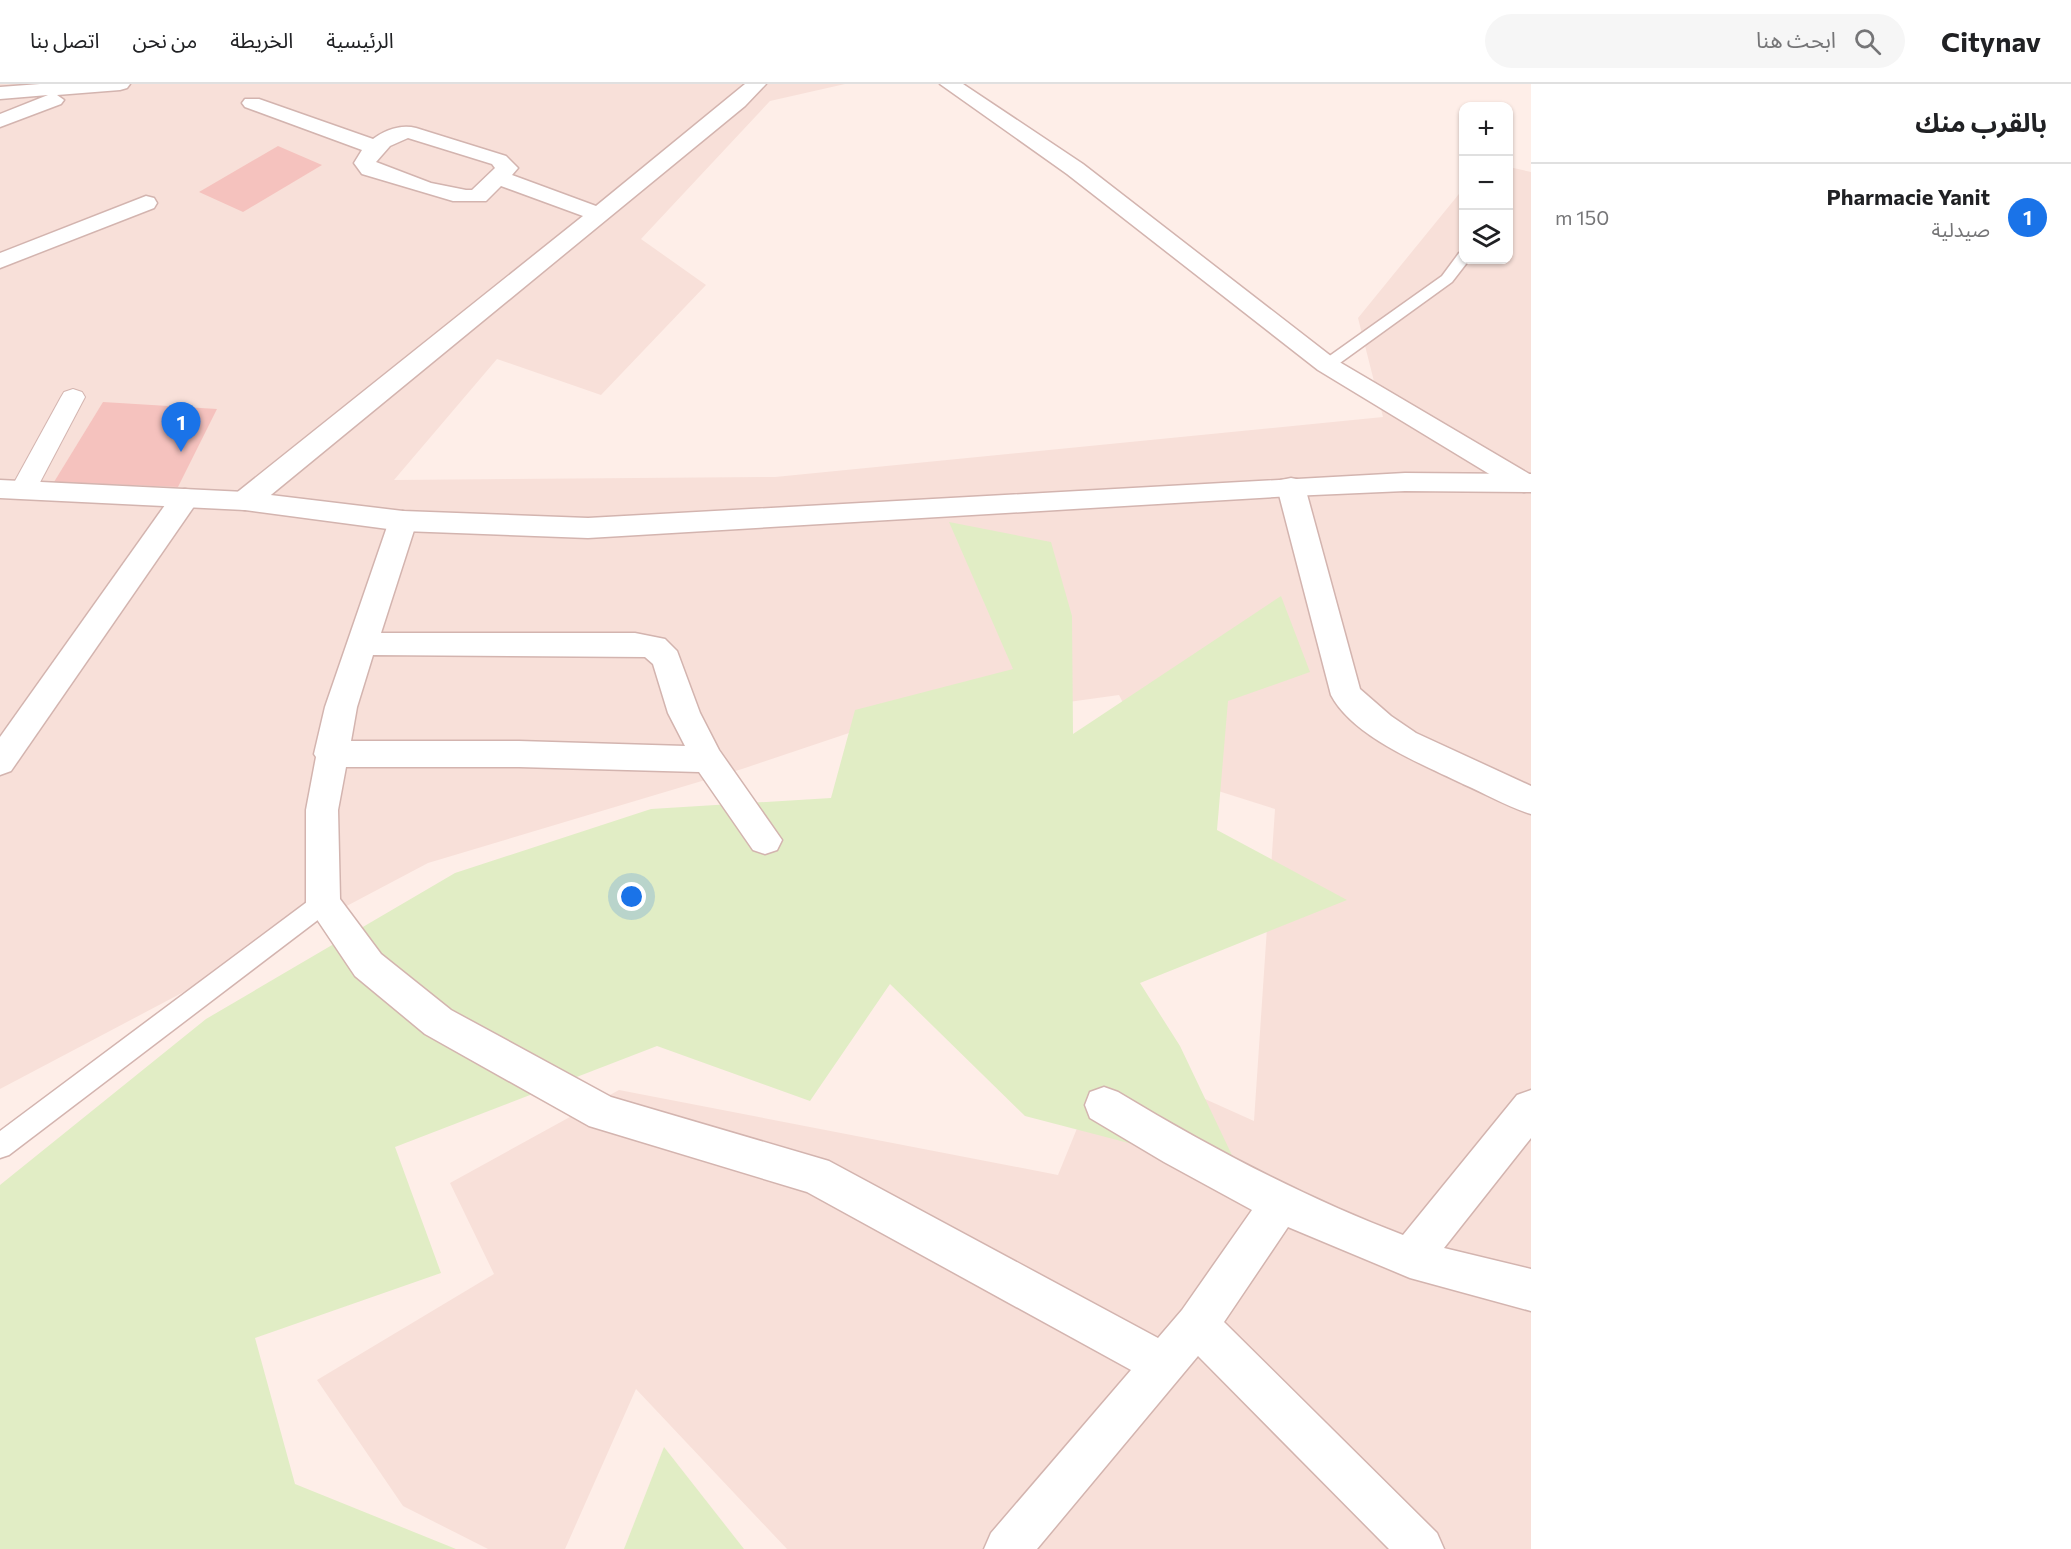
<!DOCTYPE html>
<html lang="ar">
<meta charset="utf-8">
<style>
:root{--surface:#fff;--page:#f6f6f6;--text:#202124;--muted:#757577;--line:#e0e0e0;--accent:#1a73e8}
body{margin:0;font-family:Commissioner,"Noto Sans Arabic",sans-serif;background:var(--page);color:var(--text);direction:rtl}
.controls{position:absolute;right:18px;top:18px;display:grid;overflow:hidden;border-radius:12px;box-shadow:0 2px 4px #0004}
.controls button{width:54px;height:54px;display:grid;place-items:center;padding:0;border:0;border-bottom:2px solid var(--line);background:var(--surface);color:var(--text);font:30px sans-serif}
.you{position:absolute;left:632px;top:813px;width:21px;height:21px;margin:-15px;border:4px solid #fff;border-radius:50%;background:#1a73e8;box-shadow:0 0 0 9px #1a73e833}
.badge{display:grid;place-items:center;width:39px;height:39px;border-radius:50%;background:var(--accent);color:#fff;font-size:20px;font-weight:700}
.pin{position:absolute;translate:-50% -50px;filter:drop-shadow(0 2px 3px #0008)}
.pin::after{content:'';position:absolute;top:32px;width:21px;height:18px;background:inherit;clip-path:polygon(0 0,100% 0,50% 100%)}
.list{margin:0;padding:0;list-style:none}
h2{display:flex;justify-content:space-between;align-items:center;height:78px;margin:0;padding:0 24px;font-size:26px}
h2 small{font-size:20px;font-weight:400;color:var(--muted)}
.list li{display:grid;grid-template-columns:39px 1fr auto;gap:18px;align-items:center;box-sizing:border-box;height:108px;padding:0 24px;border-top:2px solid var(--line)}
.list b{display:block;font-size:22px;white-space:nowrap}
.list p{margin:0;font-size:20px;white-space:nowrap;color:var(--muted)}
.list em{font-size:20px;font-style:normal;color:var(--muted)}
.icon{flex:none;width:33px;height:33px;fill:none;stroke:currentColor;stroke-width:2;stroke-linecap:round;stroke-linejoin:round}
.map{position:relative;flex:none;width:1531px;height:1465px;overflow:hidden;direction:ltr}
header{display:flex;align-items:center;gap:36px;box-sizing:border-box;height:84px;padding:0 30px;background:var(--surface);border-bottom:2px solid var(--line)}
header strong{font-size:28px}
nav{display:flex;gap:33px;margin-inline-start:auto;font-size:21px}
.search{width:420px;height:54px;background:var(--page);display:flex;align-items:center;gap:15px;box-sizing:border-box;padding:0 21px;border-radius:33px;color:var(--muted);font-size:22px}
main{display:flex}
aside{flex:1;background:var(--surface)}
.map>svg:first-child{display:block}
.residential{fill:#f8e0d9}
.green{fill:#e1edc5}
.building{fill:#f5c2be}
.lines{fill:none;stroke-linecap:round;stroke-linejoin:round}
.service-casing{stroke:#d3b4af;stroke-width:3}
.pedestrian-casing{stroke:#d3b4af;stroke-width:2}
.minor-casing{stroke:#d3b4af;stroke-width:3}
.tertiary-casing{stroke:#d3b4af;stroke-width:3}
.service{fill:#fff;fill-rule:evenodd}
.pedestrian{fill:#fff;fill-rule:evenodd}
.minor{fill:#fff;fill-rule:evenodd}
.tertiary{fill:#fff;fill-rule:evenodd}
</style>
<header>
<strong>Citynav</strong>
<div class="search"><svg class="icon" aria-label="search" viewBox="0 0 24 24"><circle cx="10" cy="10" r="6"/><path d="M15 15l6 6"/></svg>ابحث هنا</div>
<nav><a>الرئيسية</a><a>الخريطة</a><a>من نحن</a><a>اتصل بنا</a></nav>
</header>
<main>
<aside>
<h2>بالقرب منك<small></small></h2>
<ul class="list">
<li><span class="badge">1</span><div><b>Pharmacie Yanit</b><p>صيدلية</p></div><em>150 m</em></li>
</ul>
</aside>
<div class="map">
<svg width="1531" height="1465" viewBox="0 0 1531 1465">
<rect width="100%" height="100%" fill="#feeee8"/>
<polygon class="residential" points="0,0 845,0 770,17 641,155 706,201 601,311 497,275 394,396 775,393 1383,333 1358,234 1463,105 1464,176 1508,176 1509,83 1531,88 1531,1465 787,1465 636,1305 565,1465 488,1465 403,1422 317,1296 494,1190 450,1099 619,1006 1058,1091 1107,971 1254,1037 1275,725 1158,688 1119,611 852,648 742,685 428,779 0,1005"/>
<g class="green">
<polygon points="949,438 1051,458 1072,532 1073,650 1281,512 1310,588 1228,617 1217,746 1347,816 1140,899 1180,962 1240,1088 1025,1032 890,900 810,1017 657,962 395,1063 441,1189 255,1254 295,1400 456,1465 0,1465 0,1101 206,935 455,789 651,725 831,714 855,626 1013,585"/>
<polygon points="664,1363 744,1465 624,1465"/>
</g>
<g class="building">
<polygon points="278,62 322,81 243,128 199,108"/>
<polygon points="103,318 217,325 178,403 54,398"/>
</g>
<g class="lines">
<g class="service-casing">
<g id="service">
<polygon points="1464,168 1464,176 1469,176 1452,198 1333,284 1321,284 1319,281 1321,278 1442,192 1459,169"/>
<polygon points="323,809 331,812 334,819 331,826 9,1071 0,1074 0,1047 315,812"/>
</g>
</g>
<g class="pedestrian-casing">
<polygon id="pedestrian" points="73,305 82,308 85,313 36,406 32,412 23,415 14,412 10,406 61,313 64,308"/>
</g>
<g class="minor-casing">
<g id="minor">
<polygon points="40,0 130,0 127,4 120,6 57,11 64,16 61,20 0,43 0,30 48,11 0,15 0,3"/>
<path d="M745 0H766L745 22 255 424 245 426 235 424 231 417 235 410 583 132 501 102 486 117H453L362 90 354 79 362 66 245 23 242 19 245 15H259L373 55C385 46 401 40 416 44L506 72 518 84 512 91 596 122ZM408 54 492 80 495 84 472 106H466L431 99 376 78 390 62Z"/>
<polygon points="940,0 963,0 1083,80 1336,276 1531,391 1531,406 1524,408 1514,405 1318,286 1067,90"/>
<polygon points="146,112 154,114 157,119 154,124 0,184 0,169"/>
<path d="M1291 394 1301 396 1305 403 1360 605 1391 632 1416 649 1531 702V730C1508 723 1486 710 1463 700 1422 680 1353 653 1331 611L1277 403 1281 396Z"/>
<polygon points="185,405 195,407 199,414 195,421 11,687 0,691 0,653 175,407"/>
<path d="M403 427 413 430 417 437 381 549H635L665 555 677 567 700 629 719 666 782 756 777 766 765 770 753 766 699 688 519 683H346L338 726 340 815 381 870 451 926 611 1013 829 1077 1158 1254 1182 1226 1252 1126 1164 1078 1090 1034 1085 1021 1090 1008 1104 1003 1118 1008C1209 1063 1303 1113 1403 1151L1517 1011 1531 1006V1054L1444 1164 1531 1185V1227L1410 1194 1288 1143 1224 1238 1437 1449 1444 1465H1389L1198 1272 1037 1465H984L991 1449 1131 1286 807 1108 589 1042 425 950 355 892 306 819V726L316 673 314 670 325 623 389 437 393 430ZM373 571 645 573 653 580 668 629 685 662 519 657H351L357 623Z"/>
</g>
</g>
<g class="tertiary-casing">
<polygon id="tertiary" points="1405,389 1531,390 1531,408 1405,407 1291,412 588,454 403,447 245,426 0,414 0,396 245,408 403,427 588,434"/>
</g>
<use href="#service" class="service"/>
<use href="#pedestrian" class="pedestrian"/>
<use href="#minor" class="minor"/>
<use href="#tertiary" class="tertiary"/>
</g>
</svg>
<div class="controls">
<button>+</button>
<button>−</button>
<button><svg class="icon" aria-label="layers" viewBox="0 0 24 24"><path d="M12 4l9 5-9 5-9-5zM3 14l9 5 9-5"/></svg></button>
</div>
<div class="you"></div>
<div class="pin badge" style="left:181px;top:368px">1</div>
</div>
</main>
